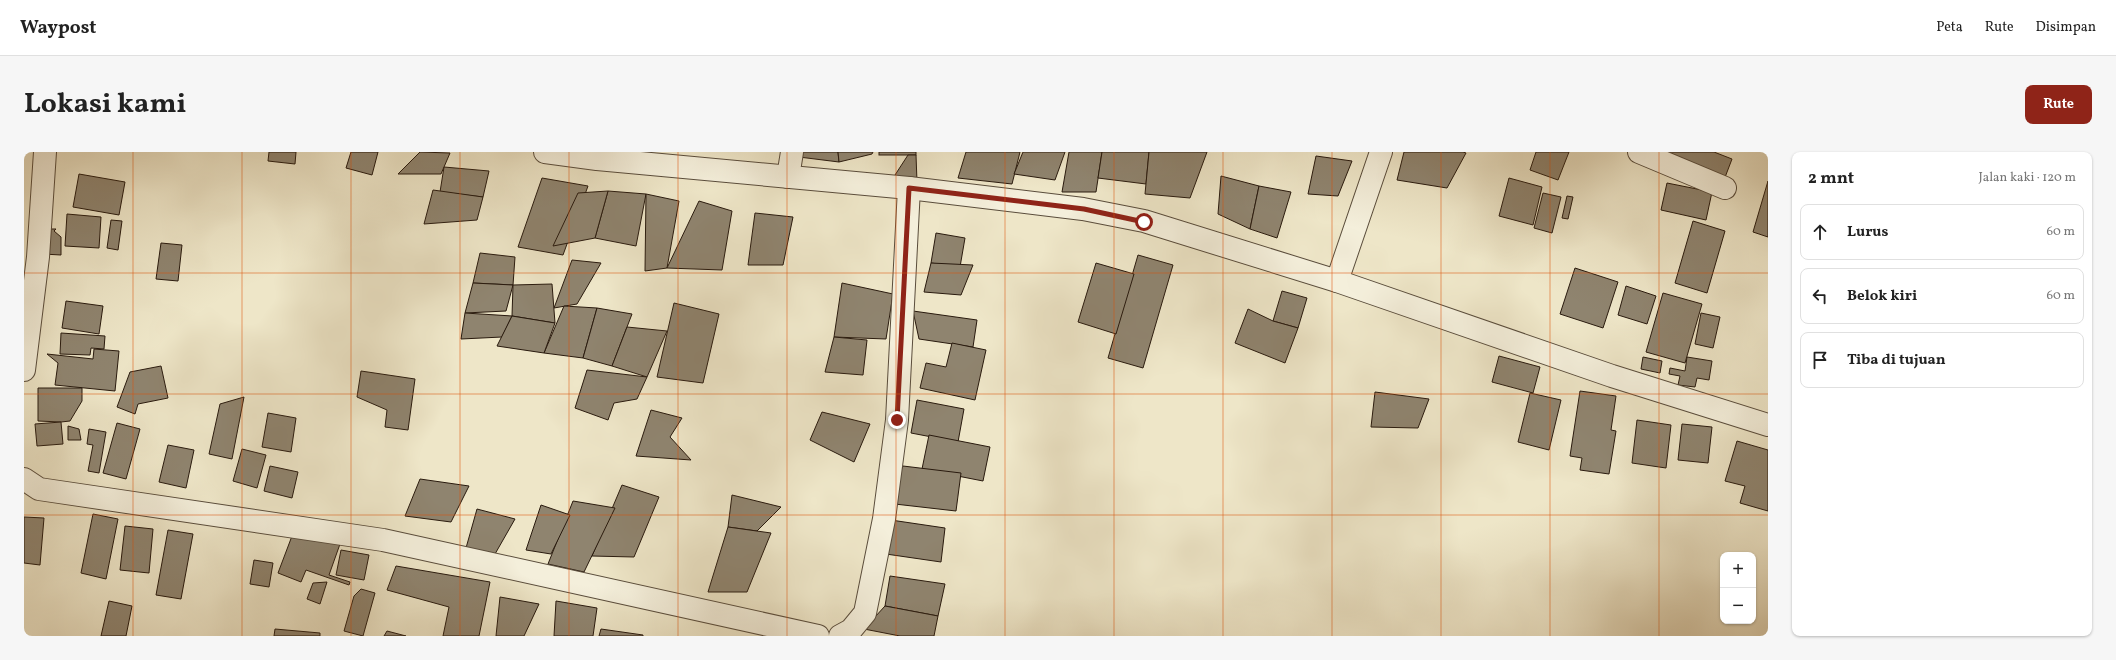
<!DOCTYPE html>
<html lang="id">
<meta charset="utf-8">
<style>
:root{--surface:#fff;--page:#f6f6f6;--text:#222;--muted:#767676;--line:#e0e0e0;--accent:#8f2418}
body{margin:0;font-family:Vollkorn,serif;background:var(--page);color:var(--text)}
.controls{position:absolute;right:12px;bottom:12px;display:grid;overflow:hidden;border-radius:8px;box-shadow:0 1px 3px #0004}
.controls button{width:36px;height:36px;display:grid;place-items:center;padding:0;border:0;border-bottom:1px solid var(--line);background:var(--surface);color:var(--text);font:20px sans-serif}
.stop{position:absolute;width:12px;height:12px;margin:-9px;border:3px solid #8f2418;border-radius:50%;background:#fff}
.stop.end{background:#8f2418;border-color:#fff;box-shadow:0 1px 4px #0008}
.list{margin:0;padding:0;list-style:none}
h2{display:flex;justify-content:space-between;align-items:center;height:52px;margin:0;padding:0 16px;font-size:17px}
h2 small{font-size:13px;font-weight:400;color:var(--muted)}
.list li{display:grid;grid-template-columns:26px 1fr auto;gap:12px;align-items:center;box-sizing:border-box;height:56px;margin:0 8px 8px;padding:0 8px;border:1px solid var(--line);border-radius:8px}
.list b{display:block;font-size:15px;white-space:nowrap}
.list em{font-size:13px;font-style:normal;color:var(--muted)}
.icon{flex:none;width:22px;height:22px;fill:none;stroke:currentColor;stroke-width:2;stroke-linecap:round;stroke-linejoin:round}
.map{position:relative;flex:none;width:1744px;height:484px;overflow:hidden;border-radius:8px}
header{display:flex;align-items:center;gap:24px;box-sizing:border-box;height:56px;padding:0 20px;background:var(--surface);border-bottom:1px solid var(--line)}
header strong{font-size:19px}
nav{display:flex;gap:22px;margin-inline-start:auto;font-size:14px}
.intro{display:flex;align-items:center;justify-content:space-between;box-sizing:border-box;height:96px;padding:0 24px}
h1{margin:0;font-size:28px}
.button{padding:10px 18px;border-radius:8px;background:var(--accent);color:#fff;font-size:14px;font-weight:700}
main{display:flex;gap:24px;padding:0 24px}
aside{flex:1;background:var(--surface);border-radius:8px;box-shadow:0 1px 3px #0004}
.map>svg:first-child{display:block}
.building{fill:#8f846f;stroke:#291a0e}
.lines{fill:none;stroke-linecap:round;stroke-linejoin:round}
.minor-casing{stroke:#5a4d3c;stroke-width:24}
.minor{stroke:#f4efdb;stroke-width:22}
.route{stroke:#8f2418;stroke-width:5}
.grid{fill:none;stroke:#de560c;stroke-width:1;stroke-opacity:0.55}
</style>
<header>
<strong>Waypost</strong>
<nav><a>Peta</a><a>Rute</a><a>Disimpan</a></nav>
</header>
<div class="intro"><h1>Lokasi kami</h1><a class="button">Rute</a></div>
<main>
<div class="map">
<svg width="1744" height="484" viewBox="0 0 1744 484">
<rect width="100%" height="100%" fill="#eee6c8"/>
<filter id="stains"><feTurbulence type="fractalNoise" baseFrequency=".005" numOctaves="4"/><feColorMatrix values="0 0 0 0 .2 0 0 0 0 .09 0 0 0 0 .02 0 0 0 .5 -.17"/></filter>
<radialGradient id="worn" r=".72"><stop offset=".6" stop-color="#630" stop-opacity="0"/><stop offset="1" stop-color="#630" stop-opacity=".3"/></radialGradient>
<g class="building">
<polygon points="245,0 272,0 271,12 244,9"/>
<polygon points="327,0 354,0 348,23 322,16"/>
<polygon points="396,0 426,1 417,22 374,22"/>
<polygon points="768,0 814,0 815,10 767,4"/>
<polygon points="814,0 849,0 848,2 815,10"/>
<rect x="855" y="0" width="37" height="3"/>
<polygon points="942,0 996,0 988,32 934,26"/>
<polygon points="999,0 1041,0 1031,28 990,22"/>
<polygon points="1045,0 1078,0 1072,40 1038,40"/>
<polygon points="1078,0 1125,0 1122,32 1074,26"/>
<polygon points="1125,0 1183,0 1166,46 1121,42"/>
<polygon points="1380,0 1439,0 1442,1 1423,36 1373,28"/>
<polygon points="1512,0 1545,0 1534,28 1506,18"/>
<polygon points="1646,0 1690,0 1708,7 1700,28 1644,6"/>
<polygon points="884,3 892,3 893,30 871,23"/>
<polygon points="1292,4 1328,9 1314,44 1284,42"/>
<polygon points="420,15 465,19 459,45 416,40"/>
<polygon points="55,22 101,30 95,63 49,55"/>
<polygon points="1197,24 1235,34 1226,77 1194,62"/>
<polygon points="518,26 564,34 539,103 494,95"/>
<polygon points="1485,26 1518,35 1509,73 1475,64"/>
<polygon points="1744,29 1744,85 1729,80"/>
<polygon points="1643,31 1688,40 1682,68 1637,58"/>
<polygon points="1235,34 1267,40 1253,86 1226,77"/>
<polygon points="409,38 459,45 453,68 400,72"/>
<polygon points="584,39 622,42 612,94 571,86"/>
<polygon points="584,39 571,86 529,94 554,41"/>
<polygon points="1519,41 1537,45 1528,81 1510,76"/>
<polygon points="622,42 655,49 643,116 621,119"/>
<polygon points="1543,44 1549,45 1544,67 1538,66"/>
<polygon points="675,49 708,59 698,118 643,116"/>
<polygon points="731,61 769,65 759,113 724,113"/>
<polygon points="43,62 77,65 75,96 41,94"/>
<polygon points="87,68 98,69 94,98 83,96"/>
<polygon points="1669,69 1701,79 1683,141 1651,131"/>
<polygon points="19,77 32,77 30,79 37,85 37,103 19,102"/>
<polygon points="912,81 941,86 936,115 907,111"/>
<polygon points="137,91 158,93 154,129 132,127"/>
<polygon points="456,101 491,105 489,133 449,131"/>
<polygon points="1114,103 1149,113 1119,216 1084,206"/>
<polygon points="548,108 577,111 553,152 530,156"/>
<polygon points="907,111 949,113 937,143 900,140"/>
<polygon points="1072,111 1110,122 1092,182 1054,170"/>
<polygon points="1551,116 1594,130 1579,176 1536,162"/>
<polygon points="449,131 489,133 482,159 441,161"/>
<polygon points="818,131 869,142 862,187 810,185"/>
<polygon points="528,132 531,171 488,164 489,133"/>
<polygon points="1602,134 1632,144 1623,172 1594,163"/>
<polygon points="1258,139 1283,146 1274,176 1249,169"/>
<polygon points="1639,141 1678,152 1661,211 1622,200"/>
<polygon points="42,149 79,154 75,182 38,176"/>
<polygon points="650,151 695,162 679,231 633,225"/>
<polygon points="540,154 573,156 559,206 520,201"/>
<polygon points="573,156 608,162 588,214 559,206"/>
<polygon points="1224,157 1249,169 1274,176 1261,211 1211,191"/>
<polygon points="889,159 953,168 949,195 895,187"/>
<polygon points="441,161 488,164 478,185 437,187"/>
<polygon points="1677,161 1696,165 1689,196 1671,192"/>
<polygon points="488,164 531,171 520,201 473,194"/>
<polygon points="603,175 643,179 623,225 588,214"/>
<polygon points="37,181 81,184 80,197 67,196 66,203 36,202"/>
<polygon points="810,185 843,188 839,223 801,220"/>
<polygon points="928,191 962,198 951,248 896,236 902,211 922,215"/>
<polygon points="70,197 95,199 91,239 31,233 34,211 23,202 69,207"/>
<polygon points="1475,204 1516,215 1509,241 1468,230"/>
<polygon points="1619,205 1638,209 1636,221 1617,217"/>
<polygon points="1663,205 1688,209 1685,228 1673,226 1671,235 1654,233 1656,224 1645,222 1646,216 1661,219"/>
<polygon points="137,214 144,246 114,252 111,262 93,255 106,220"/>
<polygon points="563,218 623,225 613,247 590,251 584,268 551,256"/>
<polygon points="337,219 391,227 384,278 361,275 363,258 333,245"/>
<polygon points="14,236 58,236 58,249 46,269 37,270 14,269"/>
<polygon points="1556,239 1592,244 1587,278 1592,279 1585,322 1556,318 1558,306 1546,304"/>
<polygon points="1351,240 1405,247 1394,276 1347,275"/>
<polygon points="1506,241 1537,248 1525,298 1494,290"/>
<polygon points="220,245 208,307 185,302 196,252"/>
<polygon points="893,248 940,257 934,290 887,281"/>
<polygon points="627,258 658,266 646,285 667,308 612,304"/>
<polygon points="798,260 846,272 830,310 786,288"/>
<polygon points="244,261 272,266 267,300 238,295"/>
<polygon points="1613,268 1647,273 1642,316 1608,311"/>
<polygon points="37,270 39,292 13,294 11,272"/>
<polygon points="93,271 116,277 102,327 79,321"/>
<polygon points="1658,272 1688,275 1684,311 1654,308"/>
<polygon points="44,274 55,277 57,288 44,288"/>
<polygon points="65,277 82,280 75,321 64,319 69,293 63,292"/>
<polygon points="905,283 966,295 959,329 898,317"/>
<polygon points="1713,289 1744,298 1744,359 1716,351 1721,334 1701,329"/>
<polygon points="144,293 170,298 162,336 135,330"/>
<polygon points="218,297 242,303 233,336 209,329"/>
<polygon points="246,314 274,320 268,346 240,339"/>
<polygon points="879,314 937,321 932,359 862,351"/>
<polygon points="396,327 445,334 427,370 381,364"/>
<polygon points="598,333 635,345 610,405 568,404"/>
<polygon points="708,343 757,355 733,379 704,375"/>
<polygon points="549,349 591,356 560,420 524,412"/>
<polygon points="517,353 546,363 527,402 502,398"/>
<polygon points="453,357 491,367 471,402 442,396"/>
<polygon points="69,362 94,367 82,427 57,421"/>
<polygon points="0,365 20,366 16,413 0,411"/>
<polygon points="860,367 921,376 917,410 855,401"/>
<polygon points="101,374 129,377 125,421 96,418"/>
<polygon points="704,375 747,381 723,440 684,440"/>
<polygon points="271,376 316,392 305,423 326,430 325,433 282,418 277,430 254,421"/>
<polygon points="144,378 169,382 157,447 132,443"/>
<polygon points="317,398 345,403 340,428 312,423"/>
<polygon points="230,408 249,411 245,435 226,432"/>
<polygon points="372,414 466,430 455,484 419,484 425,455 363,438"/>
<polygon points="866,424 921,432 914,464 861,454"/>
<polygon points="303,430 296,452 283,447 289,431"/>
<polygon points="337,437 351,441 339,484 320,479 330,444"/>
<polygon points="476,445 515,452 500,484 472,484"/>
<polygon points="85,449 108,454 102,484 77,484"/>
<polygon points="532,449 573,456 569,484 530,484"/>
<polygon points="861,454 914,464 910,484 876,484 840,477"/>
<polygon points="251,477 296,481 296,484 250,484"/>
<polygon points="577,477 619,483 619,484 575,484"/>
<polygon points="363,479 382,484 360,484"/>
</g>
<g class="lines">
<g class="minor-casing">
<g id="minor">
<polyline points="521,0 573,7 885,36 1059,57 1120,69 1313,129 1588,224 1744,273"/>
<polyline points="1615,0 1701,36"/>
<polyline points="764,25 768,0"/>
<polyline points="1313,129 1357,0"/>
<polyline points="0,218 14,105 21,0"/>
<polyline points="0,327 15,337 359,388 794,484"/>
<polyline points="816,484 827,478 841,461 860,367 873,268 885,36"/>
</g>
</g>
<use href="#minor" class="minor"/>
</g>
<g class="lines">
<polyline class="route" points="873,268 885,36 1060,57 1120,70"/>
</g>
<path class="grid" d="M109 0V484M218 0V484M327 0V484M436 0V484M545 0V484M654 0V484M763 0V484M872 0V484M981 0V484M1090 0V484M1199 0V484M1308 0V484M1417 0V484M1526 0V484M1635 0V484M0 121H1744M0 242H1744M0 363H1744"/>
<rect width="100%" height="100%" filter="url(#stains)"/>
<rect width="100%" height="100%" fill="url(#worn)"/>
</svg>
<div class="controls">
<button>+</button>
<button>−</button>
</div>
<div class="stop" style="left:1120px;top:70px"></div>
<div class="stop end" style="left:873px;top:268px"></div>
</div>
<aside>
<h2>2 mnt<small>Jalan kaki · 120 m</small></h2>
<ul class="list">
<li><svg class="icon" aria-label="ahead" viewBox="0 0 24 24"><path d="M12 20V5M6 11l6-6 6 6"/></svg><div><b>Lurus</b></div><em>60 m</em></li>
<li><svg class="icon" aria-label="left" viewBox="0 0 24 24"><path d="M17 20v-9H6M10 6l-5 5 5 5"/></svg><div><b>Belok kiri</b></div><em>60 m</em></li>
<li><svg class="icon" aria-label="arrive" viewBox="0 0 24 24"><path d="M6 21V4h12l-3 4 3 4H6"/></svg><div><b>Tiba di tujuan</b></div></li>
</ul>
</aside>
</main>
